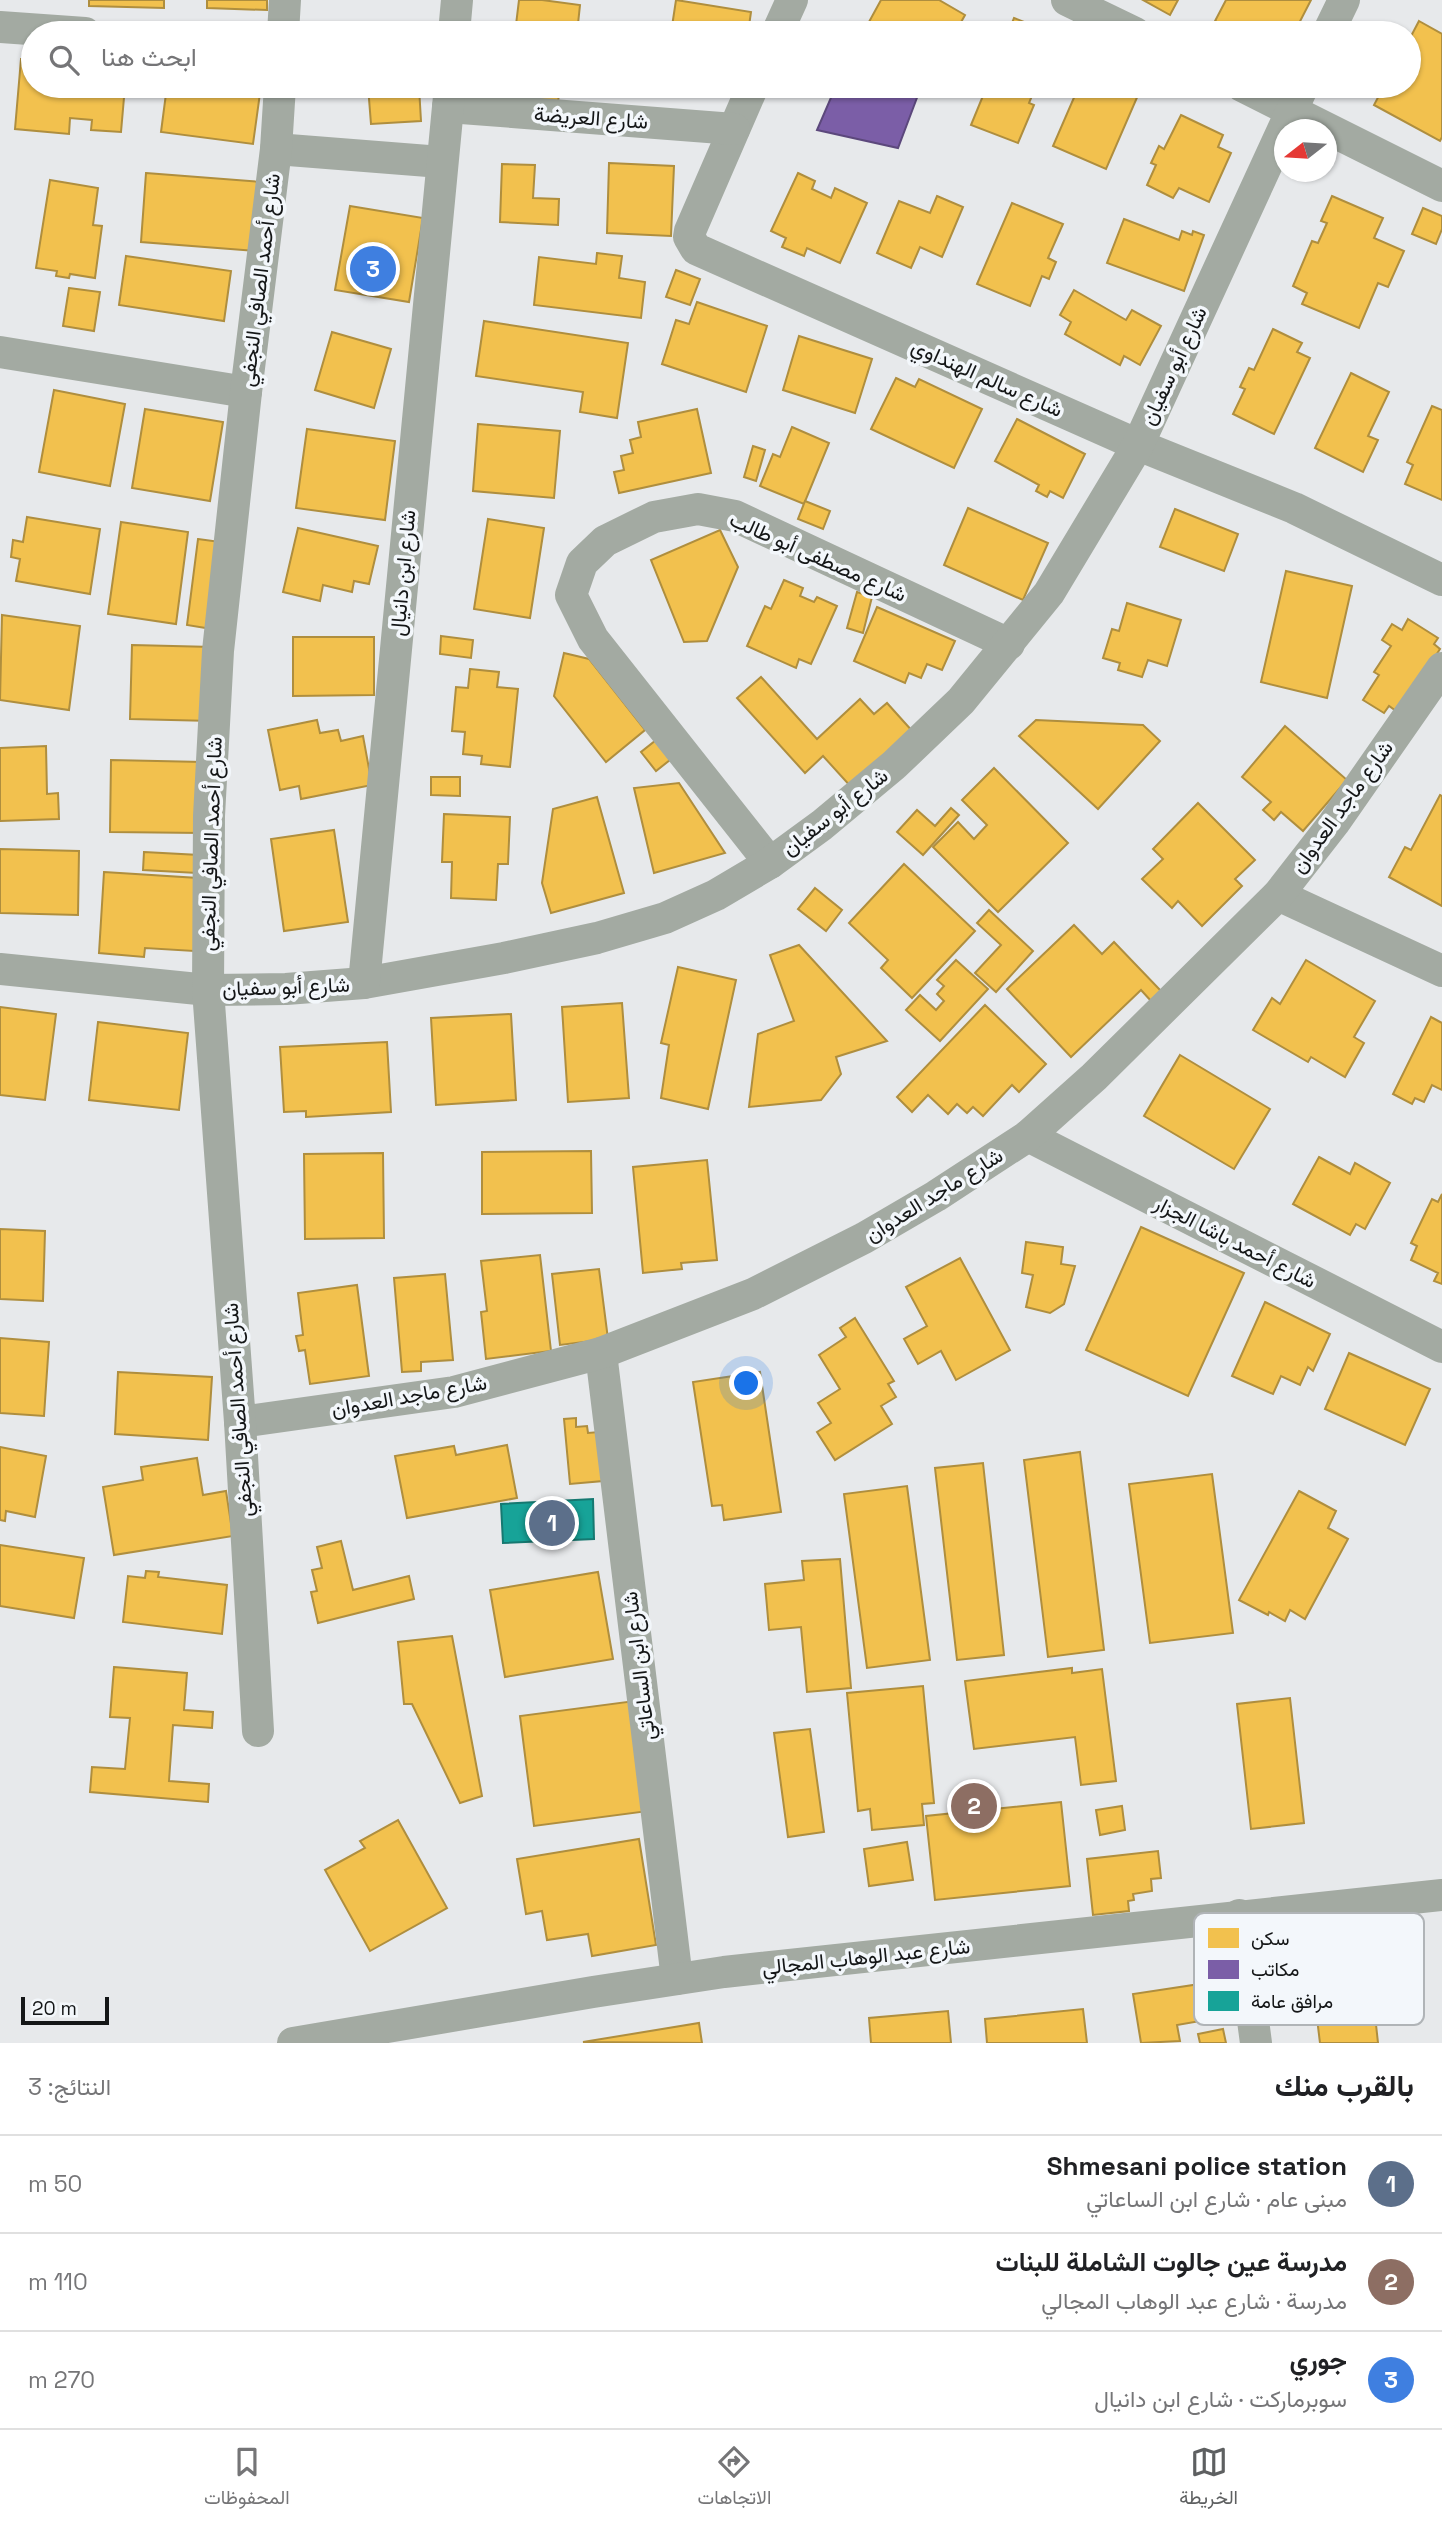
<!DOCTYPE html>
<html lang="ar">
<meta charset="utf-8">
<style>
:root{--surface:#fff;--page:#f6f6f6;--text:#202124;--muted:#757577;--line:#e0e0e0;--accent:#5e6061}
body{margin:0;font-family:"Space Grotesk",Vazirmatn,sans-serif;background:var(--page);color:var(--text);direction:rtl}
.compass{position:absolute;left:1274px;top:119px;width:63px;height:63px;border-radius:50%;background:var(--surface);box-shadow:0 2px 5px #0004;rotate:253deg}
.scale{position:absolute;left:21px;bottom:18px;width:88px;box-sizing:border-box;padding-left:7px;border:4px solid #141617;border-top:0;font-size:19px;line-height:24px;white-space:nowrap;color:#141617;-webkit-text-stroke:5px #f3f7fb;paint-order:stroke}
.you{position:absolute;left:747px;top:1384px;width:24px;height:24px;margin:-18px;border:5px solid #fff;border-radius:50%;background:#1a73e8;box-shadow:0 0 0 10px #1a73e833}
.badge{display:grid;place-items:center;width:46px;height:46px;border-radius:50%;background:var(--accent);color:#fff;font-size:23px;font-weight:700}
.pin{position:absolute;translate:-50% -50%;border:4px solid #fff;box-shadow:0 2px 7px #0006}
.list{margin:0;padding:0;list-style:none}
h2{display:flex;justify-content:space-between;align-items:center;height:91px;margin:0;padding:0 28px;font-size:30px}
h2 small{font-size:23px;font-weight:400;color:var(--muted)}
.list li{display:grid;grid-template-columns:46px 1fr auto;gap:21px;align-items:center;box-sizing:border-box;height:98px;padding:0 28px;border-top:2px solid var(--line)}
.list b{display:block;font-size:26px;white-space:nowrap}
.list p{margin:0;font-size:23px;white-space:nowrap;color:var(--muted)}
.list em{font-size:23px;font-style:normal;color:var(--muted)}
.icon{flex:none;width:38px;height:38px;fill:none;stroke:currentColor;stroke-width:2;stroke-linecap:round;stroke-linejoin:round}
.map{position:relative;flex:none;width:1442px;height:2043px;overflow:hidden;direction:ltr}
.search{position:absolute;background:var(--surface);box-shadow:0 2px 5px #0004;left:21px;right:21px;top:21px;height:77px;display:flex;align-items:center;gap:18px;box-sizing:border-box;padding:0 24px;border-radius:38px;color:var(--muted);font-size:26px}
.sheet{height:385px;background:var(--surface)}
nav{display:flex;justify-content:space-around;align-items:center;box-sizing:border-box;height:98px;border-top:2px solid var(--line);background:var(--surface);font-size:19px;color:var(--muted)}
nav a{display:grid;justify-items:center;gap:4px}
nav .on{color:var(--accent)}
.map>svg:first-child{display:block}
.homes{fill:#f2c14e;stroke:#af8e3e;stroke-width:2}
.offices{fill:#7b5ea7;stroke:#5c487c;stroke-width:2}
.public{fill:#17a398;stroke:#167971;stroke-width:2}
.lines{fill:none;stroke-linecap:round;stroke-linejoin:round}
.minor{stroke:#a3aaa2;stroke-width:32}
.labels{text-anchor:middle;stroke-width:7;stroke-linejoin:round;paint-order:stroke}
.street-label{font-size:21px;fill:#141617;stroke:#f3f7fb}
.key{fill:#f3f7fb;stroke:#b0b4b7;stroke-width:2}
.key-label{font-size:19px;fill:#141617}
</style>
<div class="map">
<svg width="1442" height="2043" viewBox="0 0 1442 2043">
<rect width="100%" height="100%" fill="#e7e9eb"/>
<g class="homes">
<polygon points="89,0 164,0 164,8 89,6"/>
<polygon points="207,0 267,0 267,10 207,8"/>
<polygon points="519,0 542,0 580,5 577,33 515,33"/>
<polygon points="676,0 751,12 748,33 671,33"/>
<polygon points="881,0 939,0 965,15 955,33 868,33 864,31"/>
<polygon points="1143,0 1178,0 1170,15"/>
<polygon points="1226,0 1311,0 1294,33 1255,33 1240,26 1236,32 1215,21"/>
<polygon points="1014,18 1045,30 1044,33 1008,33"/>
<polygon points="1419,21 1442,34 1442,137 1440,141 1374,105 1384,86 1409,86 1409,40"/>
<polygon points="21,59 33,60 33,86 125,86 121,132 91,130 92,120 70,118 69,134 15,129"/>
<polygon points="167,86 261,86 253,144 161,132"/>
<polygon points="368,86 435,86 419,87 421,121 371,124"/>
<polygon points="494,86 560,86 558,102 493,96"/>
<polygon points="987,86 1036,86 1029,103 1034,105 1018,143 971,125"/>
<polygon points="1079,86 1142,86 1106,169 1053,146"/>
<polygon points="1181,115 1223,135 1218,147 1231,153 1209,202 1179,188 1173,198 1147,185 1156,165 1151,163 1159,146 1164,149"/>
<polygon points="609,163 674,166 671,236 607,233"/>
<polygon points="502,164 535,165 533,198 559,199 558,225 500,222"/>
<polygon points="146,173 261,182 256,251 141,242"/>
<polygon points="798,173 815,181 812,189 831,198 835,188 867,203 840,263 807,248 804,256 782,247 786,238 771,231"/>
<polygon points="50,180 98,188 93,225 102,226 95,278 70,274 69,278 56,276 57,271 36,268"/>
<polygon points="937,196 963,207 942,257 920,247 911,268 877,253 899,201 930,213"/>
<polygon points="1332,196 1383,218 1374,238 1404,251 1388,287 1378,283 1359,328 1302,304 1307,293 1293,286 1312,241 1318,243 1327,223 1321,221"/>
<polygon points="1012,203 1063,224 1048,258 1056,262 1049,279 1042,276 1030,306 977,284"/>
<polygon points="350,206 423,218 409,302 335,290"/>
<polygon points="1423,208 1442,216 1442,229 1436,244 1412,234"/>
<polygon points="1124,219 1179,240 1182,231 1192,235 1193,231 1204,235 1184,291 1107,263"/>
<polygon points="597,253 622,256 619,278 645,282 641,318 534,305 539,257 596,264"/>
<polygon points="126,256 231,271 224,321 119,305"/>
<polygon points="676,270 700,279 690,305 666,297"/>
<polygon points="69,288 100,292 94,331 63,326"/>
<polygon points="1074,290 1126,320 1132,310 1161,326 1140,365 1124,356 1120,365 1065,334 1071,322 1060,315"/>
<polygon points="697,302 767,326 746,392 662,364 676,320 689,324"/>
<polygon points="484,321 628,343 617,418 580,412 583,392 476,376"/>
<polygon points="1273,329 1302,343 1297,352 1310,358 1274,434 1233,414 1245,389 1240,387 1249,368 1254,370"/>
<polygon points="332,332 391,349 374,408 315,390"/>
<polygon points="799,336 872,359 855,413 783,390"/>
<polygon points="1351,373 1389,392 1368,436 1378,440 1363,472 1315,448"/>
<polygon points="896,378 915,387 919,379 982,409 954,468 871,429"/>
<polygon points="54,390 125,404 110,486 39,472"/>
<polygon points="1432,406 1442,410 1442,500 1405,484 1413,465 1407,462"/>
<polygon points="145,409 223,422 210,501 132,488"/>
<polygon points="697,409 711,473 619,493 614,472 624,470 621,456 633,453 630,440 641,437 638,422"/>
<polygon points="1017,419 1085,454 1063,498 1050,491 1047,497 1036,491 1039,485 995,461"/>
<polygon points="478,424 560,431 554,498 473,491"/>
<polygon points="792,427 829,443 804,504 760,486 773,454 780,457"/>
<polygon points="307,429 395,441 385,520 296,508"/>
<polygon points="753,446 765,450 756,481 744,477"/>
<polygon points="805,501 830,511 823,529 798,519"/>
<polygon points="968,508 1048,543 1023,600 944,565"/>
<polygon points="1175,509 1238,534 1224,571 1160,547"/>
<polygon points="27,517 100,529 90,594 16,581 20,559 11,557 13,540 23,542"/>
<polygon points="488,519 544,528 530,618 474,609"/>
<polygon points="121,522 188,532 176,624 108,614"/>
<polygon points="298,528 378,546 369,584 354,581 352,592 323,585 320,601 283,592"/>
<polygon points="720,530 738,567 707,641 684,642 651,560"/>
<polygon points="198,539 228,543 218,630 187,625"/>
<polygon points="1286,571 1352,586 1327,698 1261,682"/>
<polygon points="784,580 803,588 800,596 814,602 817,597 837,606 811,664 799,659 796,668 747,646 765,606 771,609"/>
<polygon points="857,592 872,597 863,633 847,628"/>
<polygon points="1127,603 1181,620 1167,666 1148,660 1142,677 1118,670 1120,663 1103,658 1112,629 1119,631"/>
<polygon points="877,607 955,641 942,670 927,664 921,678 909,673 905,683 854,661"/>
<polygon points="2,615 80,626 69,710 0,700"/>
<polygon points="1408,619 1438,638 1434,644 1440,649 1399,713 1389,706 1384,713 1363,700 1379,675 1374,672 1391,646 1382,640 1392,624 1402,630"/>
<polygon points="441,636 473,640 471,658 440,654"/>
<polygon points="293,637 374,637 374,695 293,696"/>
<polygon points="132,645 213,647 212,721 130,719"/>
<polygon points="564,653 589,659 645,730 606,762 554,696"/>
<polygon points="470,669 499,672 497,687 518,689 510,767 481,764 482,756 463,754 465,732 452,731 456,687 468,688"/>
<polygon points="761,677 817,739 860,699 874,714 887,703 914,733 853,789 823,756 805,773 737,698"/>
<polygon points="317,720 320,733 338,730 341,741 363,736 372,785 301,799 299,786 280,790 268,730"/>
<polygon points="1036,720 1143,725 1160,741 1098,809 1019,736"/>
<polygon points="1285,726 1347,780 1303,831 1281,812 1274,820 1263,810 1271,802 1242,777"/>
<polygon points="660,737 675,756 656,771 641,752"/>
<polygon points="46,746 47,794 58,793 59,819 0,821 0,748"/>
<polygon points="111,760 203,762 202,833 110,832"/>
<polygon points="994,768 1068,843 998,912 933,847 958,822 974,839 987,825 962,800"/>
<polygon points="431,777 460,777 460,796 431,795"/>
<polygon points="679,783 725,853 654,873 634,788"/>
<polygon points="1440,795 1442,796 1442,906 1389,877 1405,847 1411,850"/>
<polygon points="597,797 624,893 551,913 542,883 553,809"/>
<polygon points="1198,803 1255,860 1235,879 1242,886 1202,926 1178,901 1172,908 1142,879 1163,859 1153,849"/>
<polygon points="951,808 959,815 923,855 897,832 917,810 935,826"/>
<polygon points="444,814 510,817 508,864 498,864 496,900 451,898 452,862 442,862"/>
<polygon points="334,830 348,922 284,931 271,839"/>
<polygon points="0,849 79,851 78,915 0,913"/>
<polygon points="144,852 199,855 197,873 143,870"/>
<polygon points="904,864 975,931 912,998 881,968 888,960 849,923"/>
<polygon points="104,872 198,878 194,951 145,948 144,957 99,953"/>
<polygon points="815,888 842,910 826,931 798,909"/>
<polygon points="989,910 1033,951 996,992 975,973 1001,945 977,923"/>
<polygon points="1074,925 1102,954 1114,942 1162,992 1152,1002 1141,990 1071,1057 1007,989"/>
<polygon points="799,945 887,1041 836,1057 841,1074 821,1100 749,1107 758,1034 794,1021 770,955"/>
<polygon points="956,960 988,989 940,1041 906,1010 920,995 936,1010 944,1001 937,994 944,986 937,980"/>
<polygon points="1306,960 1375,1001 1354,1037 1364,1043 1345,1077 1311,1057 1308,1062 1253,1030 1272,998 1280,1004"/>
<polygon points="678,967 736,980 708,1109 661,1098 669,1045 661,1043"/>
<polygon points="622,1003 629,1098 568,1102 562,1007"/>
<polygon points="985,1005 1046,1064 1019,1092 1012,1085 983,1116 973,1107 967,1113 957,1104 948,1114 928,1095 912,1112 897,1097"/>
<polygon points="0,1007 56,1014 45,1100 0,1095"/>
<polygon points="511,1014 516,1100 436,1105 431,1018"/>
<polygon points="1431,1017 1442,1023 1442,1090 1432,1085 1424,1102 1415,1098 1412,1104 1393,1094"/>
<polygon points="98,1022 188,1033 179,1110 89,1100"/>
<polygon points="387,1042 391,1112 306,1117 306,1111 284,1112 280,1047"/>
<polygon points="1180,1055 1270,1109 1234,1169 1144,1116"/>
<polygon points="591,1151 592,1213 482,1214 482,1152"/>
<polygon points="383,1153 384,1238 305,1239 304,1154"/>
<polygon points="1319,1157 1350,1174 1355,1163 1390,1183 1365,1229 1356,1224 1350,1235 1293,1204"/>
<polygon points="707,1160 717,1260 681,1263 682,1269 643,1273 633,1167"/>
<polygon points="1442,1194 1442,1284 1434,1281 1438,1273 1411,1260 1417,1246 1411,1243 1432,1199 1438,1202"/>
<polygon points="1141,1227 1244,1273 1188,1396 1086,1350"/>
<polygon points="0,1229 45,1231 43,1301 0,1299"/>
<polygon points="1026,1242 1063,1247 1061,1264 1075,1266 1064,1304 1050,1313 1026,1307 1033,1275 1022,1273"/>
<polygon points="540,1255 551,1351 486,1359 481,1312 487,1311 481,1261"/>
<polygon points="960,1258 1010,1350 956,1380 941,1351 918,1364 904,1339 927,1326 906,1287"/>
<polygon points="599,1269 608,1339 560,1345 552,1274"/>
<polygon points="445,1274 453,1360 421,1362 421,1371 402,1372 394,1278"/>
<polygon points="357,1285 369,1376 310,1384 305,1350 299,1351 296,1336 303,1335 298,1293"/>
<polygon points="1265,1302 1330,1334 1313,1371 1308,1367 1300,1385 1281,1376 1273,1394 1232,1376"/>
<polygon points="855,1318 894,1381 888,1384 896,1397 881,1406 892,1424 835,1460 817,1432 831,1423 818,1403 840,1389 819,1355 846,1337 840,1328"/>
<polygon points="0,1338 49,1342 44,1416 0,1413"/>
<polygon points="1349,1353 1430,1389 1405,1445 1325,1409"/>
<polygon points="118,1372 212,1377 208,1440 115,1434"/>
<polygon points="760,1372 781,1512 724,1520 722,1505 712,1506 693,1382"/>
<polygon points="576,1418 576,1427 587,1426 588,1433 599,1432 603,1481 570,1484 564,1419"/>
<polygon points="507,1445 517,1498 407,1518 395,1456 454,1446 456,1455"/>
<polygon points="0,1447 46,1456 35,1517 6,1511 5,1521 0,1520"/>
<polygon points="1080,1452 1104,1650 1048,1657 1024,1460"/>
<polygon points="197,1458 203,1495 226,1491 233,1536 114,1555 103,1487 143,1480 141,1467"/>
<polygon points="983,1463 1004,1655 957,1660 935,1468"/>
<polygon points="1212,1474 1233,1633 1150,1643 1129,1484"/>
<polygon points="907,1486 930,1660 867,1668 844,1494"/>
<polygon points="1299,1491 1336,1511 1328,1528 1348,1539 1305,1619 1290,1610 1285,1621 1269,1612 1268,1615 1239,1600"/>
<polygon points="341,1541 353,1590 409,1576 414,1599 318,1623 311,1592 317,1591 312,1570 322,1568 317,1547"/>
<polygon points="0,1545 84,1558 74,1618 0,1606"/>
<polygon points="840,1559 851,1688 807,1692 801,1627 769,1630 765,1584 804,1580 802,1561"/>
<polygon points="146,1571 159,1572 158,1577 227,1585 222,1634 123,1622 128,1576 145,1578"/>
<polygon points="598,1572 613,1659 505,1677 490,1590"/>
<polygon points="452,1636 482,1796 460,1803 412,1704 404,1704 398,1642"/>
<polygon points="114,1667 187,1673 184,1710 213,1712 212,1728 173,1725 169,1781 209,1784 208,1802 90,1792 92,1767 125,1769 130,1718 110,1717"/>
<polygon points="1072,1668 1072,1673 1102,1669 1116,1781 1081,1785 1075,1737 974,1749 965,1681"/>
<polygon points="923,1686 934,1803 922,1804 924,1825 872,1830 870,1809 858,1811 847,1693"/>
<polygon points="1290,1698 1304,1823 1251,1829 1237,1704"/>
<polygon points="642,1700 656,1810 534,1826 520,1716"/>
<polygon points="810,1729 824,1832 788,1837 774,1733"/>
<polygon points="1061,1802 1070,1886 935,1900 926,1816"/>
<polygon points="1122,1806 1125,1830 1100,1835 1096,1810"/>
<polygon points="398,1820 447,1908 370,1951 325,1870 365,1848 360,1841"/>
<polygon points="639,1839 656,1945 592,1956 588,1934 547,1940 542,1911 526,1914 517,1859"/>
<polygon points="907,1842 913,1880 869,1886 864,1849"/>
<polygon points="1158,1851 1161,1878 1151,1879 1152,1891 1133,1894 1134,1900 1128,1901 1129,1911 1093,1915 1087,1859"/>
<polygon points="1384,1968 1388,2005 1374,2006 1378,2043 1320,2043 1312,1977"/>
<polygon points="1200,1984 1206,2020 1177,2025 1180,2041 1141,2043 1133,1994"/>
<polygon points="1083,2009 1087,2043 987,2043 985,2019"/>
<polygon points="948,2011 951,2043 871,2043 869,2018"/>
<polygon points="699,2023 702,2043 583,2042"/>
<polygon points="1223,2029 1226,2043 1200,2043 1198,2034"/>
</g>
<polygon class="offices" points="836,86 901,86 918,95 898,148 817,130"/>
<polygon class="public" points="593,1499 594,1539 503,1543 501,1504"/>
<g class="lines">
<g class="minor">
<polyline points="1067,0 1135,33"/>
<polyline points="0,27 85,33"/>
<polyline points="283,33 285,0"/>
<polyline points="454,33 457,0"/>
<polyline points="777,33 792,0"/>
<polyline points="1328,33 1344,0"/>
<polyline points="753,86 690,231 689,237 696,249 1138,445 1294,508 1442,580"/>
<polyline points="1242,86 1442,186"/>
<polyline points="448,107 734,129"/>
<polyline points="276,149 441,162"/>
<polyline points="0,352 246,392"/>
<polyline points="770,863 593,639 571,595 582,563 605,541 654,517 698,509 735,516 1009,644"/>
<polyline points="1278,895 1442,971"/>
<polyline points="0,969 208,990 286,989 364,983 504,958 597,938 665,918 716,895 770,863 822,825 894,765 961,701 1049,593 1138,445 1303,86"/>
<polyline points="364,983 450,86"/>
<polyline points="1028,1136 1442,1347"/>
<polyline points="601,1353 677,1979"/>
<polyline points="240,1422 454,1392 601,1353 753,1294 864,1238 936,1196 1028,1136 1094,1077 1278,895 1334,823 1442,668"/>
<polyline points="258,1731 240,1422 208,990 209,816 218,651 246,392 276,149 280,86"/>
<polyline points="1239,1915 1256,2043"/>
<polyline points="293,2043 593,1992 724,1972 1442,1895"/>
</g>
</g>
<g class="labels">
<g class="street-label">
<text transform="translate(591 118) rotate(4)" y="7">شارع العريضة</text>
<text transform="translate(260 280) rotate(-83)" y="7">شارع أحمد الصافي النجفي</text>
<text transform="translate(1174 366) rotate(-65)" y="7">شارع أبو سفيان</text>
<text transform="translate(987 378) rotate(24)" y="7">شارع سالم الهنداوي</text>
<text transform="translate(818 557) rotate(24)" y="7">شارع مصطفى أبو طالب</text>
<text transform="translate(403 573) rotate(-85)" y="7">شارع ابن دانيال</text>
<text transform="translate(1342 807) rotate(-54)" y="7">شارع ماجد العدوان</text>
<text transform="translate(835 812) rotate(-38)" y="7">شارع أبو سفيان</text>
<text transform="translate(211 844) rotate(-88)" y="7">شارع أحمد الصافي النجفي</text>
<text transform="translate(286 987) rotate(-2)" y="7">شارع أبو سفيان</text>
<text transform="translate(934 1195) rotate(-32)" y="7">شارع ماجد العدوان</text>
<text transform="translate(1235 1242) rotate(27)" y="7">شارع أحمد باشا الجزار</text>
<text transform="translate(409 1396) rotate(-10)" y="7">شارع ماجد العدوان</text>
<text transform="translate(238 1410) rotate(-94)" y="7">شارع أحمد الصافي النجفي</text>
<text transform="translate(639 1666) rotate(-97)" y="7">شارع ابن الساعاتي</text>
<text transform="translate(866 1957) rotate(-6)" y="7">شارع عبد الوهاب المجالي</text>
</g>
</g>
<rect x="1194" y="1913" width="230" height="112" rx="10" class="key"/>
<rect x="1208" y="1928" width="31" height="20" fill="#f2c14e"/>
<rect x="1208" y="1960" width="31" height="19" fill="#7b5ea7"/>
<rect x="1208" y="1991" width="31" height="20" fill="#17a398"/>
<g class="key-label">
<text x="1251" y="1945">سكن</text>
<text x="1251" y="1976">مكاتب</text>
<text x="1251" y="2008">مرافق عامة</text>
</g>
</svg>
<svg class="compass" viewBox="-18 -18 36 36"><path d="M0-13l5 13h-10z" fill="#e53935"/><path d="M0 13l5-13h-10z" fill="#757577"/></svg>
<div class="scale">20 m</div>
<div class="you"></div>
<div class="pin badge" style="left:552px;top:1523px;background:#5c6f8a">1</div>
<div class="pin badge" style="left:974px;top:1806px;background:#8d6e63">2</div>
<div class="pin badge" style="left:373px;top:269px;background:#3f7fe0">3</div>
<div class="search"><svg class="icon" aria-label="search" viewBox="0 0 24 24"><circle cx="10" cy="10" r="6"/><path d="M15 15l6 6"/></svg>ابحث هنا</div>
</div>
<section class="sheet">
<h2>بالقرب منك<small>النتائج: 3</small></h2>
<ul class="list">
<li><span class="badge" style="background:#5c6f8a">1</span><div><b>Shmesani police station</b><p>مبنى عام · شارع ابن الساعاتي</p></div><em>50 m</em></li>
<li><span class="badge" style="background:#8d6e63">2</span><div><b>مدرسة عين جالوت الشاملة للبنات</b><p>مدرسة · شارع عبد الوهاب المجالي</p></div><em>110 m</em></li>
<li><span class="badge" style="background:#3f7fe0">3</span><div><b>جوري</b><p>سوبرماركت · شارع ابن دانيال</p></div><em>270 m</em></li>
</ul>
</section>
<nav>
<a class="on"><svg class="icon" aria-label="map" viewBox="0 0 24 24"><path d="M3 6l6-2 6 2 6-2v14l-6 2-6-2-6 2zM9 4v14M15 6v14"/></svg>الخريطة</a>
<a><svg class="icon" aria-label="directions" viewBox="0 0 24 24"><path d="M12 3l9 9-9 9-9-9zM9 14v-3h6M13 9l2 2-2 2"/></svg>الاتجاهات</a>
<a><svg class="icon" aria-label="saved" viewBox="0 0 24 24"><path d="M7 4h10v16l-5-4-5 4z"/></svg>المحفوظات</a>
</nav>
